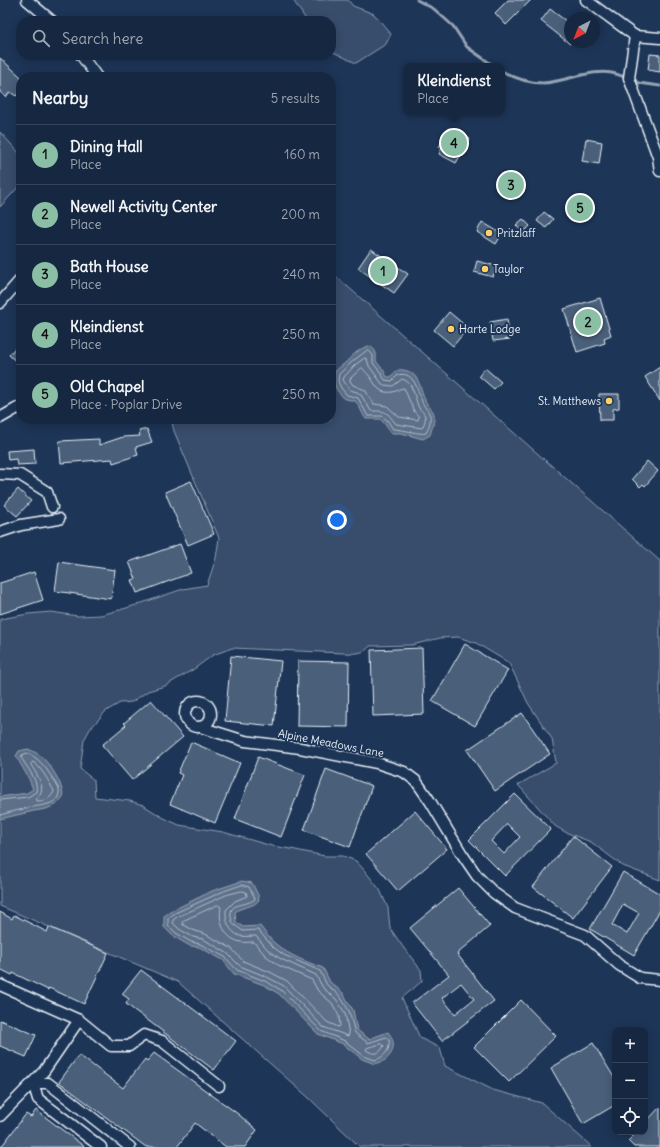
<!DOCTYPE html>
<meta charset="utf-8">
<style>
:root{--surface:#162841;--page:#1f3048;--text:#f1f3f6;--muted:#9ea6b1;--line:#35445a;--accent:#8abfa5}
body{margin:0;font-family:Delius,sans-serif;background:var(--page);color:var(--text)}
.controls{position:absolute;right:12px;bottom:12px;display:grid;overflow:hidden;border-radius:8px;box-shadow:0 2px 10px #0003}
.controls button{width:36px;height:36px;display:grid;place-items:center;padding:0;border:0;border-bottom:1px solid var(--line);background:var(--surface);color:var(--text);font:20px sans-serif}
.compass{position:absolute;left:564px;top:12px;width:36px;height:36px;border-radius:50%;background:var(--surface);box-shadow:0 2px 10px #0003;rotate:222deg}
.you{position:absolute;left:337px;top:520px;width:14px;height:14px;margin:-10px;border:3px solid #fff;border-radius:50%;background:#1a73e8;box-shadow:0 0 0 6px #1a73e833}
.badge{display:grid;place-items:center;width:26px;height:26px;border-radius:50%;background:var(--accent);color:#111;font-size:13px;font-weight:700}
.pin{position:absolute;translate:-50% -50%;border:2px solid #fff;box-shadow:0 1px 4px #0006}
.popup{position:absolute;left:403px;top:63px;width:102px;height:52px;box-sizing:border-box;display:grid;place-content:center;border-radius:8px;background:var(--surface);filter:drop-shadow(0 1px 3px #0005);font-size:13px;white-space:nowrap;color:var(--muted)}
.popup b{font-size:15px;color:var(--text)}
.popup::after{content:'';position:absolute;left:50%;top:100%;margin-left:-8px;border:8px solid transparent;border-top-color:var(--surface)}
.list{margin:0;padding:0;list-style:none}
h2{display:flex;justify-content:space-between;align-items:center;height:52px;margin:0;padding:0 16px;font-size:17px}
h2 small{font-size:13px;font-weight:400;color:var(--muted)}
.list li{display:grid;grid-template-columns:26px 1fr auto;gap:12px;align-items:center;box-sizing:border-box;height:60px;padding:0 16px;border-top:1px solid var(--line)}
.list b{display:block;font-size:15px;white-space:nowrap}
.list p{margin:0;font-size:13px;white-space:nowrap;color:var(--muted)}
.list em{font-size:13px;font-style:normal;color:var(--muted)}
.icon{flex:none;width:22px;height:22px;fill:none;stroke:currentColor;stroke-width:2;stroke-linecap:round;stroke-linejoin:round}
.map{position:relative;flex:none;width:660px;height:1147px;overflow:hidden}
.search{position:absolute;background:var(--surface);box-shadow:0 2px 10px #0003;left:16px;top:16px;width:320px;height:44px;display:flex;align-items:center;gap:10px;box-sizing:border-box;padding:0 14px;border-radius:16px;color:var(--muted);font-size:15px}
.panel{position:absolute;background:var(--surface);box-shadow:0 2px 10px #0003;left:16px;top:72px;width:320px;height:352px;border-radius:16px}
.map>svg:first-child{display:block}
.green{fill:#374d6c;stroke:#909fb2}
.water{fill:#5d7089;stroke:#95a4b5}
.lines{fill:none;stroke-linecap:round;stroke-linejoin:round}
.shore{stroke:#b0bdcc;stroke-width:1}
.stream{stroke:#95a4b5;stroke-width:3}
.building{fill:#495e7a;stroke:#e8f1f8;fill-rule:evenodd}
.street-casing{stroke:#e8f1f8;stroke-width:13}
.street{stroke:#1d3557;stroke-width:10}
.poi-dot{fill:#ffd166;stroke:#1d3557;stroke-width:1.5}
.labels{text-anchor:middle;stroke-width:4;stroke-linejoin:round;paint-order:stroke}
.poi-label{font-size:11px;fill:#e8f1f8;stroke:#1d3557;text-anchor:start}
.street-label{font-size:11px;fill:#e8f1f8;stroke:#1d3557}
</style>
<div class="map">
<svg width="660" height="1147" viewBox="0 0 660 1147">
<rect width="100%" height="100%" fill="#1d3557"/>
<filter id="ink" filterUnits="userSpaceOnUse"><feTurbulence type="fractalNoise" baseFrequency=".025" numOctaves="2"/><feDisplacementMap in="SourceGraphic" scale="8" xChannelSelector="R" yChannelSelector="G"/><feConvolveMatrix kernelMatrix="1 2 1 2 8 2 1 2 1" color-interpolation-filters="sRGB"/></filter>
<g filter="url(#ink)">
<g class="green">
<polygon points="293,0 348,0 353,6 374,14 391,34 386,44 356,63 331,51 331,21 307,21"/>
<polygon points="0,132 21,155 21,184 0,207"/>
<path d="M331 272 660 561V880L623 866 591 842 565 832 555 826 518 785 556 763 552 739 528 703 509 663 476 643 458 637 440 638 412 645 370 646C363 655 354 653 343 653L232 648 213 655 194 669 165 686 148 691 132 702 120 703 106 711 90 729 84 740 80 769 94 780 95 797 130 801 143 805 162 817 179 825 223 832 272 846 291 849 310 853 325 856H343L356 861 365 871 380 890 388 908 390 928 403 947 421 970 422 981 402 998 420 1038 440 1048 445 1066 493 1090 542 1103 592 1147H360L309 1098 178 982 0 906V619L28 614 51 612 78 616 101 615 130 607 183 589 207 585 216 558 219 538 174 431 171 419H331Z"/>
</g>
<g class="water">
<path d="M369 346C376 349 377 354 376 361L384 371 387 377H391C394 372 397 369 403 370 421 372 420 392 427 404 429 407 433 410 434 414 435 422 432 428 430 435L423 439 401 433H391L384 423 380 419H366C362 414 359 404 355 401 352 400 349 400 346 399 338 395 330 381 335 372 337 369 341 366 344 364 351 357 359 348 369 346Z"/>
<path d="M28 749C33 751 39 754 42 757 52 767 63 784 63 797L56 805 46 809 34 811 0 819V797L27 793 33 789 29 779 16 756 19 751Z"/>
<path d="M242 881 252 883 258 895 259 900C253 908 242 906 235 912L236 922 243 927 260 926C265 932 270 940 277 945 290 956 307 962 323 968L330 982 343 993 353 1010 357 1030 369 1039 388 1032C396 1041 395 1053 385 1060 382 1062 378 1063 375 1064L362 1059 343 1044 318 1034 279 994 264 985 234 974 223 960 199 947 190 946 173 936 164 927V916L173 910 212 891Z"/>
</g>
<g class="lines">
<g class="shore">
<path d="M368 350 373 355V363L381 373 385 380 392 381 398 375C415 370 418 393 423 404 425 408 428 410 430 415 431 421 429 427 426 433 421 435 402 429 393 429L387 420 382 416H368L358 398 347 395 341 388 338 381 339 374 352 362Z"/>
<path d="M365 358 367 359 369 366 383 385 393 386 402 379C414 382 414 398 419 408 421 411 424 412 425 416 426 420 424 424 422 428L396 424C386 411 387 411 371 411L361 395 357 392 350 390 343 380 344 377 355 365Z"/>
<path d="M362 368C365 371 368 374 371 378 377 387 379 394 393 392 397 391 400 388 404 388L414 411 419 417 418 420 399 417 387 406 374 404 365 390 353 385 350 381V379Z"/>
<path d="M33 762C42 768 49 782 54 791 52 798 45 801 38 801L36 800C38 797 40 795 41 792 44 783 35 772 31 765Z"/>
<path d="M0 800 28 797 36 792C39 780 26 767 21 757L22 755 27 753C39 758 46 768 53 779 55 783 60 788 59 793 58 805 42 805 33 807 22 809 11 812 0 815"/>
<path d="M242 885 249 887 254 896 255 899C244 908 224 900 233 924L243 931 258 930 273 947 284 955 320 971 327 985 340 996 349 1011 355 1033 368 1043 386 1037 389 1039C391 1049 385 1057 375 1060L364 1056 345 1041 321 1031 281 990 265 981 237 970 225 957 200 944 191 942 176 933 168 925V918L175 913 224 891Z"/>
<path d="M242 891 246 892 247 896 235 901 226 910C225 920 229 932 240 936 245 937 251 936 256 936L269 951 281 959 316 975 323 988 336 999 345 1013 349 1034 348 1036 323 1027 284 986 267 977 240 966 227 953 203 939 193 937 179 929 173 923V920L177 917 226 895Z"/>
<path d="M218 905 221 907C218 921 224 939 241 942 245 943 250 942 254 942L265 955 278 965 312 980 318 991 332 1003 339 1016 340 1026 338 1027 327 1022 287 981 270 972 243 961 231 948 205 934 195 931 182 924 183 921Z"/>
<path d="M382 1044 384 1046C379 1055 374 1055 366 1050L367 1048Z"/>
</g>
<g class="stream">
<polyline points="417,0 434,9 453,26 467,47 494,66"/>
<path d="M502 71C514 78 529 83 543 83 564 82 596 67 616 74 620 75 624 77 627 79"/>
<polyline points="632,81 639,83 660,86"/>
</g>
</g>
<g class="building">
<polygon points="508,0 531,0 506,25 495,13"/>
<polygon points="550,9 570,24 570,44 541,21"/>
<polygon points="650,54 660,55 660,72 648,70"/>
<polygon points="0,58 21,77 21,90 16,96 10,92 6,97 0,92"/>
<polygon points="449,128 470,139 456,163 439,154 442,148 439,147"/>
<polygon points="586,139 602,142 599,164 582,161"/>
<polygon points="510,173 522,189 511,197 499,181"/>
<polygon points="585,203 586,211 576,212 575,204"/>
<polygon points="544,212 553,219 546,228 537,221"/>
<polygon points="523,219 530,226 523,233 516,225"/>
<polygon points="482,222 502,234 496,244 477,232"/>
<polygon points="371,249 408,274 394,293 358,268"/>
<polygon points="477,261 496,266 493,277 474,272"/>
<polygon points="600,298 611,335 604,338 605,343 577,352 564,309"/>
<polygon points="449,312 468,328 453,346 434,330"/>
<polygon points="507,319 510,339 493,341 490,322"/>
<polygon points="21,341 21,366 9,355"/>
<polygon points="660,367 660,401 645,377"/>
<polygon points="485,368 501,382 494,389 479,376"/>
<polygon points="599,394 619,394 619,408 613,409 613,420 600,420"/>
<polygon points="147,429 152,442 136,447 138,455 113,463 112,459 61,463 59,441 99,439 99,445 123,437 140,436 139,431"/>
<polygon points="34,449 35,464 17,465 16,459 8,460 7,451"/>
<polygon points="647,461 658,471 645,486 643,484 640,487 632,479"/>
<polygon points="191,481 214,534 188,545 165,492"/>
<polygon points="18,489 31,501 17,516 4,505"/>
<polygon points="180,544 191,573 137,593 132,580 136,579 129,562"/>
<polygon points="59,562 115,570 111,599 55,591"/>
<polygon points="34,572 43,600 0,614 0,583"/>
<polygon points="465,644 508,670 475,726 432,701"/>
<polygon points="422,648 424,714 373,716 371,650"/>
<polygon points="231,656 281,661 274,726 225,721"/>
<polygon points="298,661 349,662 348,727 297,726"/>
<polygon points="151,700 183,737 132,780 102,745 126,725 124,723"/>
<polygon points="522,713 550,754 495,791 467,750"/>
<polygon points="191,742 240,763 215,823 170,804 182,775 178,773"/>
<polygon points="258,757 305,775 281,837 235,819"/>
<polygon points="326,769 372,786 350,847 304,830"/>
<path d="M515 794 551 829 505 876 469 840ZM507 824 520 837 504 854 491 841Z"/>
<polygon points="415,811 447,849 398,891 366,854"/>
<polygon points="573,836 612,867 573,918 533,887"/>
<path d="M623 872 660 894V910L634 955 590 929ZM623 904 639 913 627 934 612 925Z"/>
<path d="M458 888 490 926 457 954 494 1001 442 1041 412 1003 449 975 410 928ZM461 983 474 999 455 1014 442 998Z"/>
<polygon points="0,912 12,919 14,915 47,932 49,927 108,953 84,1004 49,988 48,990 13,973 12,975 0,969"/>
<polygon points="141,970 236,1041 214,1070 126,1004 129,999 122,994"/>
<polygon points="521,1000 556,1036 509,1082 474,1047"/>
<polygon points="0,1020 36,1035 26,1057 0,1046"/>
<polygon points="593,1043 615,1079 615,1105 583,1124 551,1068"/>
<polygon points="154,1053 238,1114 257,1130 245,1147 226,1147 195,1123 177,1147 146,1147 59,1082 79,1055 123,1088 145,1059 147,1061"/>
<polygon points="660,1107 660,1147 634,1147 628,1141 637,1132 645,1132 645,1123"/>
<polygon points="36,1110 65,1132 85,1147 1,1147 26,1114 31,1117"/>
</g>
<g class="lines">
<g class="street-casing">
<g id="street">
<polyline points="27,0 52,21"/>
<polyline points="586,0 635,36 660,38"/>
<polyline points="635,36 629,78 658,157 660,171"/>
<polyline points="81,55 97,77"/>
<polyline points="0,303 21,279"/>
<polyline points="0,418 21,406"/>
<polyline points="0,474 20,475 47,492 52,507"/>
<polyline points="0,532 21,525 59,519"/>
<circle cx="198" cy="714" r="13"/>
<polyline points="200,727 245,741 300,748 377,763 404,772 416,781 430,801 462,854 477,876 494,893 515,908 585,935 619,965 640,978 660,980"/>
<polyline points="0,985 79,1020 44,1071 0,1116"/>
<polyline points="79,1020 111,1046 129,1046 144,1035 162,1041 219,1086"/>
<polyline points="101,1147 38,1099 33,1083 48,1083 130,1147"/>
</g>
</g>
<use href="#street" class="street"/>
</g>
</g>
<g class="poi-dot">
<circle cx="489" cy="233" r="4"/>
<circle cx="485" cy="269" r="4"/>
<circle cx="451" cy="329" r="4"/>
<circle cx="609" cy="401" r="4"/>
</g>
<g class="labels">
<g class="poi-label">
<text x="497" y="237">Pritzlaff</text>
<text x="493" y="273">Taylor</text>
<text x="459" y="333">Harte Lodge</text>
<text x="601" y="405" text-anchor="end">St. Matthews</text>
</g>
<g class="street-label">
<text transform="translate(331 743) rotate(11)" y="4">Alpine Meadows Lane</text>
</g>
</g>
</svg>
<div class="controls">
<button>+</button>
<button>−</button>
<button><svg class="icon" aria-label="locate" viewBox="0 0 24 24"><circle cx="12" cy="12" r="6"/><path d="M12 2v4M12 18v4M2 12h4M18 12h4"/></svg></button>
</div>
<svg class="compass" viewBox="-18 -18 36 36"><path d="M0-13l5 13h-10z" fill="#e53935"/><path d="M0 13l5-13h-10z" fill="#9ea6b1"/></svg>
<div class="you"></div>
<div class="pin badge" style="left:383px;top:271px">1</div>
<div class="pin badge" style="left:588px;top:322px">2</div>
<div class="pin badge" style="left:511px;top:185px">3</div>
<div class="pin badge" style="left:454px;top:143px">4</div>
<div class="popup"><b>Kleindienst</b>Place</div>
<div class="pin badge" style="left:580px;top:208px">5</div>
<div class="search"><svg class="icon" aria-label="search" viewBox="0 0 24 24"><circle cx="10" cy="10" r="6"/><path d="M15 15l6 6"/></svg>Search here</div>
<section class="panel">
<h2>Nearby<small>5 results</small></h2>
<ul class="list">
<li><span class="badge">1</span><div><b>Dining Hall</b><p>Place</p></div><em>160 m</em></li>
<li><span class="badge">2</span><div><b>Newell Activity Center</b><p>Place</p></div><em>200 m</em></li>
<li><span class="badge">3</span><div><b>Bath House</b><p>Place</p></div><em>240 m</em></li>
<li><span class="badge">4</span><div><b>Kleindienst</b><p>Place</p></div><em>250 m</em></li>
<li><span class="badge">5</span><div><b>Old Chapel</b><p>Place · Poplar Drive</p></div><em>250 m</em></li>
</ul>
</section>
</div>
